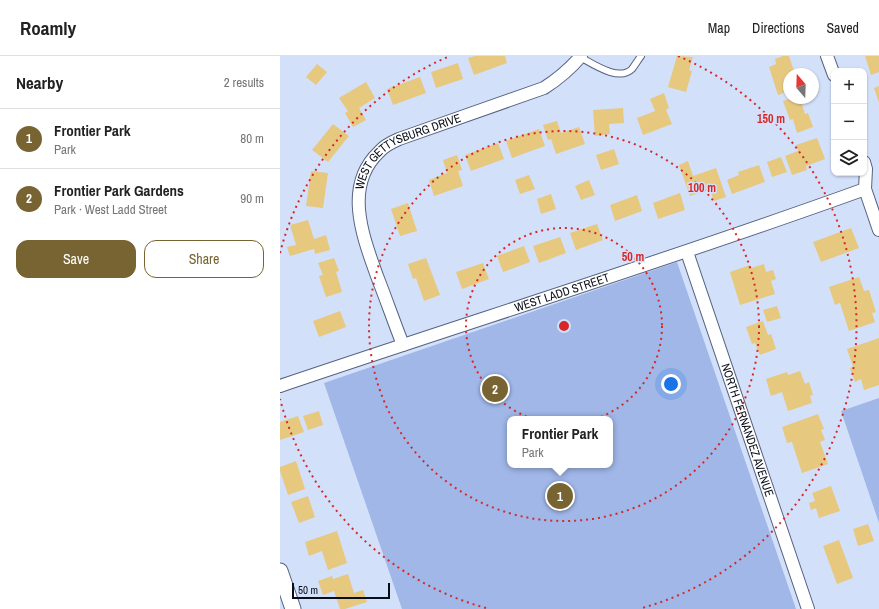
<!DOCTYPE html>
<meta charset="utf-8">
<style>
:root{--surface:#fff;--page:#f6f6f6;--text:#222;--muted:#767676;--line:#e0e0e0;--accent:#786433}
body{margin:0;font-family:"Archivo Narrow",sans-serif;background:var(--page);color:var(--text)}
.controls{position:absolute;right:12px;top:12px;display:grid;overflow:hidden;border-radius:8px;box-shadow:0 1px 3px #0004}
.controls button{width:36px;height:36px;display:grid;place-items:center;padding:0;border:0;border-bottom:1px solid var(--line);background:var(--surface);color:var(--text);font:20px sans-serif}
.compass{position:absolute;left:503px;top:12px;width:36px;height:36px;border-radius:50%;background:var(--surface);box-shadow:0 1px 3px #0004;rotate:341deg}
.scale{position:absolute;left:12px;bottom:10px;width:98px;box-sizing:border-box;padding-left:4px;border:2px solid #090e19;border-top:0;font-size:11px;line-height:14px;white-space:nowrap;color:#090e19;-webkit-text-stroke:3px #d3e0fa;paint-order:stroke}
.you{position:absolute;left:391px;top:328px;width:14px;height:14px;margin:-10px;border:3px solid #fff;border-radius:50%;background:#1a73e8;box-shadow:0 0 0 6px #1a73e833}
.badge{display:grid;place-items:center;width:26px;height:26px;border-radius:50%;background:var(--accent);color:#fff;font-size:13px;font-weight:700}
.pin{position:absolute;translate:-50% -50%;border:2px solid #fff;box-shadow:0 1px 4px #0006}
.popup{position:absolute;left:227px;top:360px;width:106px;height:52px;box-sizing:border-box;display:grid;place-content:center;border-radius:8px;background:var(--surface);filter:drop-shadow(0 1px 3px #0005);font-size:13px;white-space:nowrap;color:var(--muted)}
.popup b{font-size:15px;color:var(--text)}
.popup::after{content:'';position:absolute;left:50%;top:100%;margin-left:-8px;border:8px solid transparent;border-top-color:var(--surface)}
.list{margin:0;padding:0;list-style:none}
h2{display:flex;justify-content:space-between;align-items:center;height:52px;margin:0;padding:0 16px;font-size:17px}
h2 small{font-size:13px;font-weight:400;color:var(--muted)}
.list li{display:grid;grid-template-columns:26px 1fr auto;gap:12px;align-items:center;box-sizing:border-box;height:60px;padding:0 16px;border-top:1px solid var(--line)}
.list b{display:block;font-size:15px;white-space:nowrap}
.list p{margin:0;font-size:13px;white-space:nowrap;color:var(--muted)}
.list em{font-size:13px;font-style:normal;color:var(--muted)}
.actions{display:flex;gap:8px;padding:12px 16px}
.actions a{flex:1;padding:9px 0;border:1px solid var(--accent);border-radius:12px;text-align:center;font-size:14px;color:var(--accent)}
.actions .main{background:var(--accent);color:#fff}
.icon{flex:none;width:22px;height:22px;fill:none;stroke:currentColor;stroke-width:2;stroke-linecap:round;stroke-linejoin:round}
.map{position:relative;flex:none;width:599px;height:553px;overflow:hidden}
header{display:flex;align-items:center;gap:24px;box-sizing:border-box;height:56px;padding:0 20px;background:var(--surface);border-bottom:1px solid var(--line)}
header strong{font-size:19px}
nav{display:flex;gap:22px;margin-inline-start:auto;font-size:14px}
main{display:flex}
aside{flex:1;background:var(--surface)}
.map>svg:first-child{display:block}
.green{fill:#a0b7e8;fill-rule:evenodd}
.building{fill:#e6c87f}
.lines{fill:none;stroke-linecap:round;stroke-linejoin:round}
.service-casing{stroke:#566380;stroke-width:8}
.minor-casing{stroke:#566380;stroke-width:14}
.tertiary-casing{stroke:#566380;stroke-width:17}
.service{stroke:#fff;stroke-width:6}
.minor{stroke:#fff;stroke-width:12}
.tertiary{stroke:#fff;stroke-width:15}
.ring{fill:none;stroke:#d62828;stroke-width:2;stroke-dasharray:2 4}
.labels{text-anchor:middle;stroke-width:3;stroke-linejoin:round;paint-order:stroke}
.street-label{font-size:12px;fill:#090e19;stroke:#d3e0fa}
.centre{fill:#d62828;stroke:#d3e0fa;stroke-width:2}
.ring-label{font-size:12px;text-anchor:middle;font-weight:bold;fill:#d62828;stroke:#d3e0fa;stroke-width:3;stroke-linejoin:round;paint-order:stroke}
</style>
<header>
<strong>Roamly</strong>
<nav><a>Map</a><a>Directions</a><a>Saved</a></nav>
</header>
<main>
<aside>
<h2>Nearby<small>2 results</small></h2>
<ul class="list">
<li><span class="badge">1</span><div><b>Frontier Park</b><p>Park</p></div><em>80 m</em></li>
<li><span class="badge">2</span><div><b>Frontier Park Gardens</b><p>Park · West Ladd Street</p></div><em>90 m</em></li>
</ul>
<div class="actions"><a class="main">Save</a><a>Share</a></div>
</aside>
<div class="map">
<svg width="599" height="553" viewBox="0 0 599 553">
<rect width="100%" height="100%" fill="#d3e0fa"/>
<g class="green">
<path d="M397 206 516 553H122L44 327ZM230 363H330V409H230Z"/>
<polygon points="599,342 599,467 561,355"/>
</g>
<g class="building">
<polygon points="195,0 225,0 227,7 194,19 188,2"/>
<polygon points="397,0 413,1 409,14 412,15 406,36 388,31"/>
<polygon points="503,0 509,0 515,18 509,18 509,35 498,39 489,11 496,8 495,3"/>
<polygon points="585,0 599,0 599,16 591,19"/>
<polygon points="178,7 183,23 156,32 151,16"/>
<polygon points="37,8 47,16 36,29 26,21"/>
<polygon points="140,21 146,37 113,49 107,33"/>
<polygon points="86,26 95,42 79,52 86,64 73,71 65,57 68,55 59,42"/>
<polygon points="599,30 599,47 594,32"/>
<polygon points="384,37 389,52 386,54 392,68 363,79 357,62 375,55 370,43"/>
<polygon points="512,42 520,42 525,58 528,57 533,71 517,77 513,63 510,64 503,45"/>
<polygon points="343,52 344,67 329,68 330,78 315,80 313,54"/>
<polygon points="277,65 281,77 299,71 305,88 276,98 271,83 268,84 263,69"/>
<polygon points="53,68 69,80 48,106 32,94"/>
<polygon points="259,73 265,90 232,102 226,85"/>
<polygon points="537,82 545,103 526,110 527,114 512,119 505,100 518,95 516,89"/>
<polygon points="218,87 224,103 191,115 185,99"/>
<polygon points="334,93 339,108 321,114 316,99"/>
<polygon points="177,99 182,114 178,115 183,130 154,140 149,124 167,117 163,104"/>
<polygon points="501,101 507,116 492,121 487,106"/>
<polygon points="408,105 413,120 436,112 446,141 434,145 430,133 410,140 399,109"/>
<polygon points="479,109 485,126 452,138 447,124 459,119 458,116"/>
<polygon points="31,115 48,117 43,152 26,150"/>
<polygon points="249,119 255,133 240,138 235,124"/>
<polygon points="309,124 315,139 301,144 295,130"/>
<polygon points="400,137 405,154 378,163 373,147"/>
<polygon points="271,138 276,153 261,158 257,143"/>
<polygon points="357,139 362,155 335,165 330,149"/>
<polygon points="128,147 137,175 120,180 111,153"/>
<polygon points="28,164 34,183 46,179 50,194 35,198 34,193 10,200 7,191 16,189 10,169"/>
<polygon points="317,168 323,184 296,194 290,177"/>
<polygon points="571,172 579,192 541,206 533,186"/>
<polygon points="280,181 286,197 259,207 253,190"/>
<polygon points="244,190 250,206 223,216 217,200"/>
<polygon points="54,202 59,215 56,216 62,236 46,241 39,220 43,219 38,207"/>
<polygon points="146,202 160,239 144,245 136,222 133,223 128,208"/>
<polygon points="203,207 209,223 182,233 176,216"/>
<polygon points="484,208 486,216 493,214 496,223 491,225 495,238 460,249 450,216 470,209 471,212"/>
<polygon points="579,221 584,235 589,234 596,256 592,257 595,266 569,275 560,247 555,249 549,231"/>
<polygon points="497,250 501,262 487,266 483,254"/>
<polygon points="60,255 66,271 39,281 33,265"/>
<polygon points="483,265 488,279 491,278 496,293 480,299 475,287 472,288 466,271"/>
<polygon points="599,282 599,329 584,334 581,323 575,326 570,312 573,311 567,293"/>
<polygon points="520,315 525,328 529,326 533,339 530,340 532,347 508,355 502,336 491,340 486,323 507,316 508,319"/>
<polygon points="39,355 43,369 28,374 23,360"/>
<polygon points="538,358 544,373 541,374 545,384 540,386 548,408 522,417 512,386 507,387 502,371"/>
<polygon points="18,360 24,376 0,384 0,366"/>
<polygon points="16,405 25,433 8,439 0,415 0,411"/>
<polygon points="551,430 560,455 539,462 536,452 531,454 529,447 535,445 532,437"/>
<polygon points="28,440 35,461 19,467 11,446"/>
<polygon points="588,468 594,485 578,490 573,473"/>
<polygon points="57,475 67,507 48,514 42,495 29,500 25,486"/>
<polygon points="559,484 573,522 557,528 543,490"/>
<polygon points="68,518 74,537 83,534 87,546 65,553 60,553 54,535 43,539 38,525 52,520 53,523"/>
</g>
<g class="lines">
<g class="service-casing">
<path id="service" d="M300 1C313 8 339 26 352 13 355 9 358 4 361 0"/>
</g>
<g class="minor-casing">
<g id="minor">
<polyline points="547,0 554,19"/>
<polyline points="584,106 586,113 585,133 599,174"/>
<path id="s1" d="M407 196 528 553"/>
<path id="s2" d="M123 289C114 266 106 243 97 220 83 181 63 130 99 96 104 90 112 86 119 83L264 32C278 23 290 13 301 0"/>
<path id="s3" d="M0 330C195 264 392 203 585 133"/>
</g>
</g>
<g class="tertiary-casing">
<polyline id="tertiary" points="0,515 13,553"/>
</g>
<use href="#service" class="service"/>
<use href="#minor" class="minor"/>
<use href="#tertiary" class="tertiary"/>
</g>
<g class="ring">
<circle cx="284" cy="270" r="98"/>
<circle cx="284" cy="270" r="195"/>
<path d="M206 552A293 293 0 0 1 0 343M0 197A293 293 0 0 1 170 0M398 0A293 293 0 0 1 362 552"/>
</g>
<g class="labels">
<g class="street-label">
<text dy="4" stroke="none"><textPath href="#s2" startOffset="229">WEST GETTYSBURG DRIVE</textPath></text>
<text dy="4" stroke="none"><textPath href="#s3" startOffset="297">WEST LADD STREET</textPath></text>
<text dy="4" stroke="none"><textPath href="#s1" startOffset="188">NORTH FERNANDEZ AVENUE</textPath></text>
</g>
</g>
<circle cx="284" cy="270" r="6" class="centre"/>
<g class="ring-label">
<text x="491" y="67">150 m</text>
<text x="422" y="136">100 m</text>
<text x="353" y="205">50 m</text>
</g>
</svg>
<div class="controls">
<button>+</button>
<button>−</button>
<button><svg class="icon" aria-label="layers" viewBox="0 0 24 24"><path d="M12 4l9 5-9 5-9-5zM3 14l9 5 9-5"/></svg></button>
</div>
<svg class="compass" viewBox="-18 -18 36 36"><path d="M0-13l5 13h-10z" fill="#e53935"/><path d="M0 13l5-13h-10z" fill="#767676"/></svg>
<div class="scale">50 m</div>
<div class="you"></div>
<div class="pin badge" style="left:280px;top:440px">1</div>
<div class="popup"><b>Frontier Park</b>Park</div>
<div class="pin badge" style="left:215px;top:333px">2</div>
</div>
</main>
